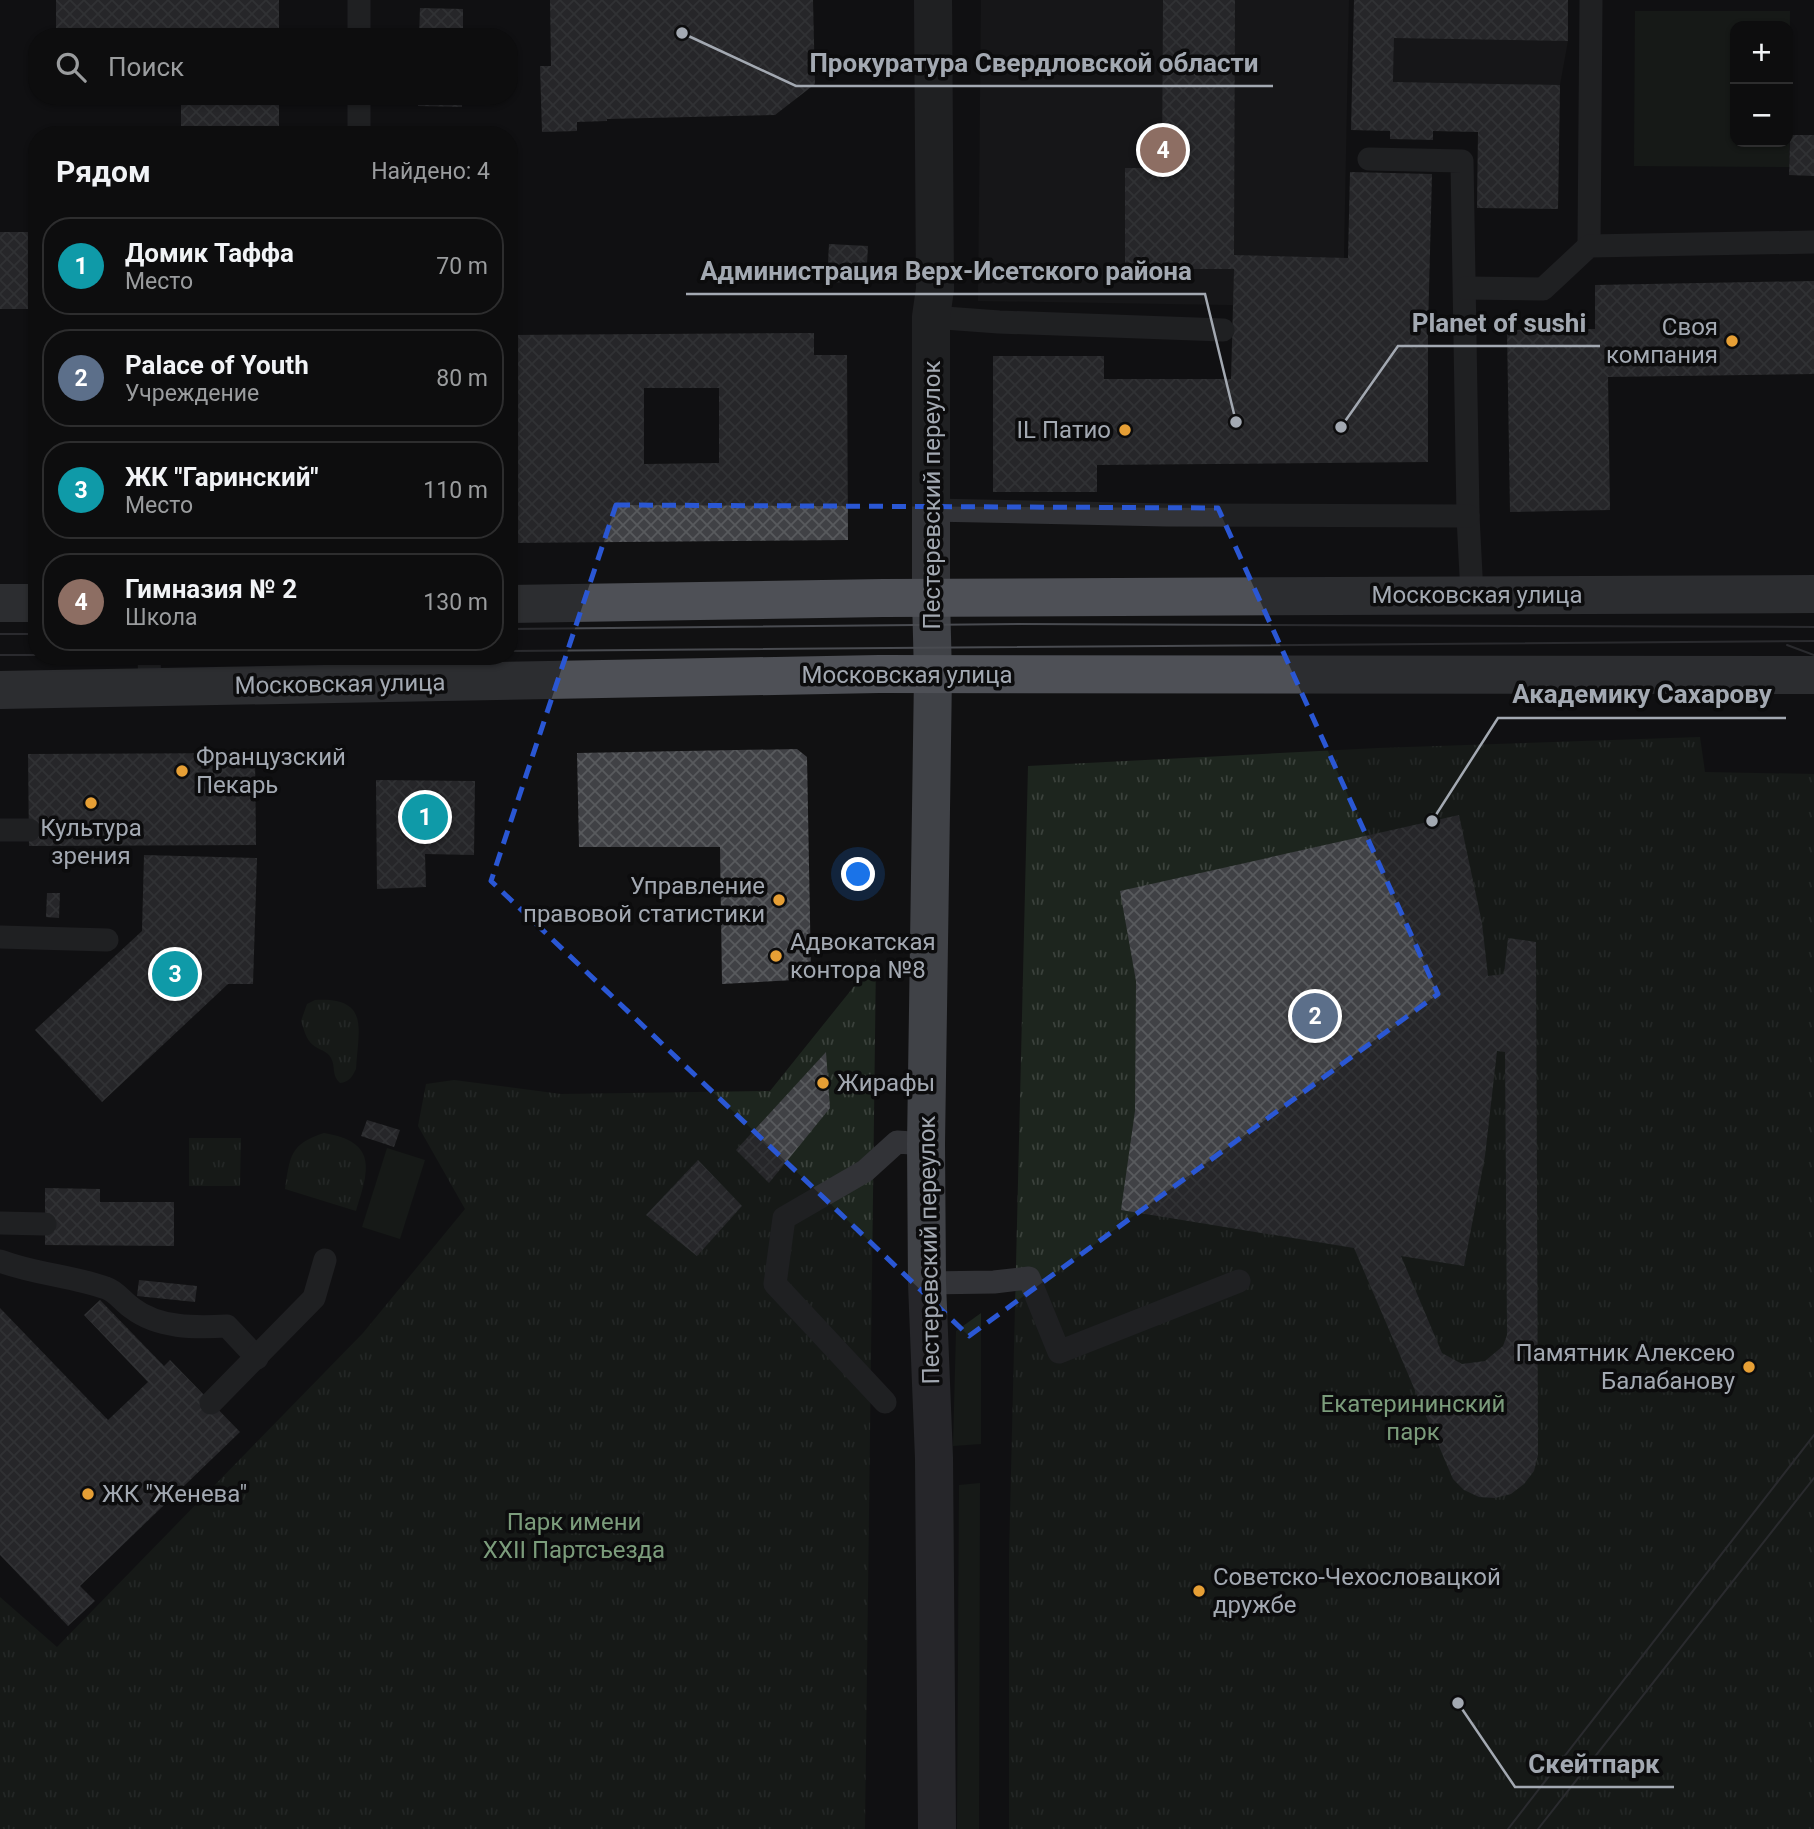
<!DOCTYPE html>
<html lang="ru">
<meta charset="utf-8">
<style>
:root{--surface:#0d0d0e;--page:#161617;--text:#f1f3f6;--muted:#9a9c9e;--line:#2d2d2e;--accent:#e69f35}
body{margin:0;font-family:Roboto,sans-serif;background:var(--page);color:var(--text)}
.controls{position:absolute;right:21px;top:21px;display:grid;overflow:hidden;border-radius:14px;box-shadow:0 2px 5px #0004}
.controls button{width:63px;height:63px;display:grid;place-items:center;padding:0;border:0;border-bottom:2px solid var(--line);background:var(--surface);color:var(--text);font:35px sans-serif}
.you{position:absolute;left:859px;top:875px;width:24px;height:24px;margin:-18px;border:5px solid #fff;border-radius:50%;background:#1a73e8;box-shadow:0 0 0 10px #1a73e833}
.badge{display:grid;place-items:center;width:46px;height:46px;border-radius:50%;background:var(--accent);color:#fff;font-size:23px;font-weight:700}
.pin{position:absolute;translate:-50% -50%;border:4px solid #fff;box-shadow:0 2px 7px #0006}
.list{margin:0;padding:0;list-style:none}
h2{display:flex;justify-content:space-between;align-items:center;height:91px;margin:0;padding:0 28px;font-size:30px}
h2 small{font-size:23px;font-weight:400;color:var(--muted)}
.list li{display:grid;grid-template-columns:46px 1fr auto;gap:21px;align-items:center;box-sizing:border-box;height:98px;margin:0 14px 14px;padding:0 14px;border:2px solid var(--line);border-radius:28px}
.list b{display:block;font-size:26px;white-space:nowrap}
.list p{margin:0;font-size:23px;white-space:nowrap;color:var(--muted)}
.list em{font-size:23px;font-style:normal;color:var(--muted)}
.icon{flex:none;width:38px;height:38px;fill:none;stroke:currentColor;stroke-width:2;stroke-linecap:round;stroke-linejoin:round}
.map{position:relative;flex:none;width:1814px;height:1829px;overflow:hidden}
.search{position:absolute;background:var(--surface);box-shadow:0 2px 5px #0004;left:28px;top:28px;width:490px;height:77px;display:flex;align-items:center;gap:18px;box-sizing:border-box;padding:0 24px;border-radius:28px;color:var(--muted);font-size:26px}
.panel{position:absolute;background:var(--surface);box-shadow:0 2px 5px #0004;left:28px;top:126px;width:490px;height:539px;border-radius:28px}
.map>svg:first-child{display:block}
.built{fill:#1d1d1f}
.grass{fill:#1d251e;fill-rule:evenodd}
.park{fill:url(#park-tufts)}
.building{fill:url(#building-cross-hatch);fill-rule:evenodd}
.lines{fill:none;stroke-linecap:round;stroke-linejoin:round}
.lane{stroke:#323337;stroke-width:23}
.street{stroke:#323337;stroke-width:38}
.secondary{stroke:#404247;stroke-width:38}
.primary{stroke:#4e5056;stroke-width:38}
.tram{stroke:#494b50;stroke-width:2}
.marked{fill:none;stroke:#2a57d4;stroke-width:5;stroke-dasharray:14 9;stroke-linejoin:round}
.poi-dot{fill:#e69f35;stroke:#0c0c0d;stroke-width:2.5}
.labels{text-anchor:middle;stroke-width:7;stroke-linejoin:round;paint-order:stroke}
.poi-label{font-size:24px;fill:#a3a9b2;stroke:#0c0c0d;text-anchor:start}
.street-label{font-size:24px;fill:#a3a9b2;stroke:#0c0c0d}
.park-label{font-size:24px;fill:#7b9c7b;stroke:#0c0c0d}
.leader{fill:none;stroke:#a3a9b2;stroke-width:2.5}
.callout-dot{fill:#a3a9b2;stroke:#0c0c0d;stroke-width:2.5}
.callout-label{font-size:26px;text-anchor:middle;font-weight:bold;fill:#a3a9b2;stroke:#0c0c0d;stroke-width:7;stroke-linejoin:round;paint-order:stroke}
</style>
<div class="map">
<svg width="1814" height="1829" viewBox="0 0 1814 1829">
<defs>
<pattern id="park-tufts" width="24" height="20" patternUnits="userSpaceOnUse" patternTransform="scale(1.75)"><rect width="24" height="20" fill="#1d251e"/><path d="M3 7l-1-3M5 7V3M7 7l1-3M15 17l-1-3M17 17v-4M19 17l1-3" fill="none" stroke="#3b423c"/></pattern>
<pattern id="building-cross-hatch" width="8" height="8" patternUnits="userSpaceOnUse" patternTransform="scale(1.75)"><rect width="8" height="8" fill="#404145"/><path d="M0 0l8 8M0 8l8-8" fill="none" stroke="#585a5d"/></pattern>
</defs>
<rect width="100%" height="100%" fill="#111112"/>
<g class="built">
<polygon points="981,0 1349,0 1343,307 978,301"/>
<polygon points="1395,0 1568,0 1568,41 1560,85 1558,209 1477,208 1478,132 1433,131 1393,82"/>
</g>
<g class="grass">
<path d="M1635 11H1790L1789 167 1634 166ZM1735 26H1788V142H1735Z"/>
<polygon points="387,1148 425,1160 400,1239 362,1227"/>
<polygon points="981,1313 981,1444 953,1446 956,1331"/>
<polygon points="980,1483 979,1829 957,1829 959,1485"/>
</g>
<g class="park">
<polygon points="1700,737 1705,772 1814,774 1814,1829 1009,1829 1009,1556 1028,766 1378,748"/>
<polygon points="876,959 865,1829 0,1829 0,1597 57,1647 363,1333 465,1209 418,1126 426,1084 454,1080 561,1094 770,1091"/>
<path d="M315 1000C371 997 358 1030 356 1069 352 1077 349 1082 340 1083 331 1075 336 1067 331 1058 328 1051 319 1050 313 1045 306 1040 304 1029 301 1021L307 1004Z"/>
<path d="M324 1133C378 1142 369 1170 356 1211L285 1189C290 1156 290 1144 324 1133Z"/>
<polygon points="189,1138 241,1138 240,1186 189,1186"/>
</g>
<g class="building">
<rect x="56" y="0" width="223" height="37"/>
<polygon points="550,0 813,0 815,84 775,115 607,119 607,121 577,122 577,131 542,132 540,66 551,66"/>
<polygon points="1163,0 1235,0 1234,255 1348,258 1350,172 1432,174 1428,329 1428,462 1097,465 1097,492 993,492 993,356 1104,356 1104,379 1231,379 1234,269 1125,269 1125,168 1162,168"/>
<polygon points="1354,0 1568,0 1568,41 1394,38 1393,82 1560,85 1558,209 1477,208 1478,132 1433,131 1433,140 1390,139 1390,131 1351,130"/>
<polygon points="420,8 463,9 463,37 419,37"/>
<rect x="181" y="96" width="98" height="39"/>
<polygon points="418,96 462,96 462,107 418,106"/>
<polygon points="1790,135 1814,135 1814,176 1789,175"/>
<rect x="0" y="232" width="37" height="77"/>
<polygon points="829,244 868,246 866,283 827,282"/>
<polygon points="1814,281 1814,374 1608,377 1610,510 1510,512 1507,330 1595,329 1595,285"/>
<path d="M814 333V355H847L848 540 509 543V335ZM644 388H719V463L644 464Z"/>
<polygon points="797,749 807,757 811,974 794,980 722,984 720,847 579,847 577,753"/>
<polygon points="255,753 256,845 29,846 28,754"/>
<polygon points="376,780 475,781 474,855 425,854 426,887 377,889"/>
<path d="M1459 815 1482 923 1488 976 1504 974 1508 938 1536 942 1538 1455 1534 1471 1524 1484 1511 1494 1495 1498 1479 1497 1464 1490 1453 1479 1354 1248 1121 1210 1135 1111 1136 981 1120 891ZM1497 1051 1505 1052 1507 1335 1503 1346 1485 1361 1462 1364 1442 1353 1401 1256 1464 1266 1485 1156Z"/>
<polygon points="144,855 257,858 253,984 228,984 102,1102 35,1030 142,931"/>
<polygon points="47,893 60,893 59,918 46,917"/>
<polygon points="826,1052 830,1108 769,1183 736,1150"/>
<polygon points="367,1120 400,1130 394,1147 361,1136"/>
<polygon points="698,1160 742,1206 697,1256 646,1215"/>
<polygon points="45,1188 100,1189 100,1202 174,1202 174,1246 45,1245"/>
<polygon points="139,1280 197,1286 195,1302 137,1296"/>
<polygon points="100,1300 164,1366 170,1360 240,1432 80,1586 95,1601 68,1626 0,1555 0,1308 108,1420 148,1382 84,1315"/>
</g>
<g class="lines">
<g class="lane">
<polyline points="359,37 359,0"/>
<polyline points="359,135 359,96"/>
<polyline points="1369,159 1462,161 1468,516 1472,595"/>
<polyline points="1589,246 1591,0"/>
<polyline points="1465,288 1543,289 1589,246 1814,242"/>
<polyline points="931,317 999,322 1223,330"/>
<polyline points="930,510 1167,515 1468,516"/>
<polyline points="149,656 150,688"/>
<polyline points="0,830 29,830"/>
<polyline points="0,937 107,940"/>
<polyline points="0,1223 45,1224"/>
<path d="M0 1261C35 1274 72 1276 106 1288 116 1291 123 1302 132 1308 158 1328 195 1328 227 1326L257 1358"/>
<polyline points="927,1283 994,1282 1029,1278 1059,1352 1239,1281"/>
<polyline points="885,1402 775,1284 784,1218 865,1171 897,1142 926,1144"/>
<polyline points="211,1403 314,1298 325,1260"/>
</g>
<polyline class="street" points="931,598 931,317 935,289 933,0"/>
<polyline class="secondary" points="931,598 933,675 926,1144 927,1283 934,1458 937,1829"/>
<g class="primary">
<polyline points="0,603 37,603"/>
<polyline points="509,604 883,598 1814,594"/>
<polyline points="0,690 879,674 1814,675"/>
</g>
<g class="tram">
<polyline points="509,629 1020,624 1814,627"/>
<polyline points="0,634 37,634"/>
<polyline points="1787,645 1814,655"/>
<polyline points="509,651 1814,641"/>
<polyline points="0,655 37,655"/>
<polyline points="1508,1829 1814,1435"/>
<polyline points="1538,1829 1814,1478"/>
</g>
</g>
<path d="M0 0H1814V1829H0ZM616 505 1218 508 1438 994 969 1336 491 881Z" fill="#111112" fill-opacity=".55" fill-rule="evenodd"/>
<path class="marked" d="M616 505 1218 508 1438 994 969 1336 491 881Z"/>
<g class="poi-dot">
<circle cx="1732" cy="341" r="7"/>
<circle cx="1125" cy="430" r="7"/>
<circle cx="182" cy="771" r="7"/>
<circle cx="91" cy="803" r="7"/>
<circle cx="779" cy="900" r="7"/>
<circle cx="776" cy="956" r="7"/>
<circle cx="823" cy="1083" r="7"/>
<circle cx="1749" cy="1367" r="7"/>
<circle cx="88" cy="1494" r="7"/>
<circle cx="1199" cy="1591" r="7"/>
</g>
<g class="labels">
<g class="poi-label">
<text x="1718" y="335" text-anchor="end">Своя<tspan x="1718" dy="28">компания</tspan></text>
<text x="1111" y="438" text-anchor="end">IL Патио</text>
<text x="196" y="765">Французский<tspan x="196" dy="28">Пекарь</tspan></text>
<text x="91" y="836" text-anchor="middle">Культура<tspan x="91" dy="28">зрения</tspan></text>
<text x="765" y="894" text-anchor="end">Управление<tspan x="765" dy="28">правовой статистики</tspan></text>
<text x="790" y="950">Адвокатская<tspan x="790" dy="28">контора №8</tspan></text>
<text x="837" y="1091">Жирафы</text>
<text x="1735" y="1361" text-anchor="end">Памятник Алексею<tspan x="1735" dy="28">Балабанову</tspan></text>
<text x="102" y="1502">ЖК "Женева"</text>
<text x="1213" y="1585">Советско-Чехословацкой<tspan x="1213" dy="28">дружбе</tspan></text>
</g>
<g class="street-label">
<text transform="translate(932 495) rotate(-90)" y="8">Пестеревский переулок</text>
<text x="1477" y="603">Московская улица</text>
<text x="907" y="683">Московская улица</text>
<text transform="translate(340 684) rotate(-1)" y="8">Московская улица</text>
<text transform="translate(929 1250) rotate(-91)" y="8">Пестеревский переулок</text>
</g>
<g class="park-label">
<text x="1413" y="1412">Екатерининский<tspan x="1413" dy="28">парк</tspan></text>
<text x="574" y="1530">Парк имени<tspan x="574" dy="28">XXII Партсъезда</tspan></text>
</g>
</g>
<path class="leader" d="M682 33L796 86H1273M1236 422L1205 294H686M1341 427L1398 346H1600M1432 821L1498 718H1786M1458 1703L1515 1787H1674"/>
<g class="callout-dot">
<circle cx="682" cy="33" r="7"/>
<circle cx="1236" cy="422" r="7"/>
<circle cx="1341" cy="427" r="7"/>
<circle cx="1432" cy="821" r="7"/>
<circle cx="1458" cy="1703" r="7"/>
</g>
<g class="callout-label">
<text x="1034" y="72">Прокуратура Свердловской области</text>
<text x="946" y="280">Администрация Верх-Исетского района</text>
<text x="1499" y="332">Planet of sushi</text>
<text x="1642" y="703">Академику Сахарову</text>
<text x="1594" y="1773">Скейтпарк</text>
</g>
</svg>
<div class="controls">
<button>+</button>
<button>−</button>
</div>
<div class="you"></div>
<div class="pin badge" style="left:425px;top:817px;background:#0f9aa8">1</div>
<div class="pin badge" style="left:1315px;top:1016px;background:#5c6f8a">2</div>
<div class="pin badge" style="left:175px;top:974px;background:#0f9aa8">3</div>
<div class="pin badge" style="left:1163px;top:150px;background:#8d6e63">4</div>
<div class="search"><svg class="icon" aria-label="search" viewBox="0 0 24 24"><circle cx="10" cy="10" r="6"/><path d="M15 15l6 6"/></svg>Поиск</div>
<section class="panel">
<h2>Рядом<small>Найдено: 4</small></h2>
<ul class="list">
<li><span class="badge" style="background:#0f9aa8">1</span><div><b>Домик Таффа</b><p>Место</p></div><em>70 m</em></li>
<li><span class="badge" style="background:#5c6f8a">2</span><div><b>Palace of Youth</b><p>Учреждение</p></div><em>80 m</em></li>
<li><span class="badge" style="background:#0f9aa8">3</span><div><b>ЖК &quot;Гаринский&quot;</b><p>Место</p></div><em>110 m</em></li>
<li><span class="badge" style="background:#8d6e63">4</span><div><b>Гимназия № 2</b><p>Школа</p></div><em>130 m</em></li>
</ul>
</section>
</div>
